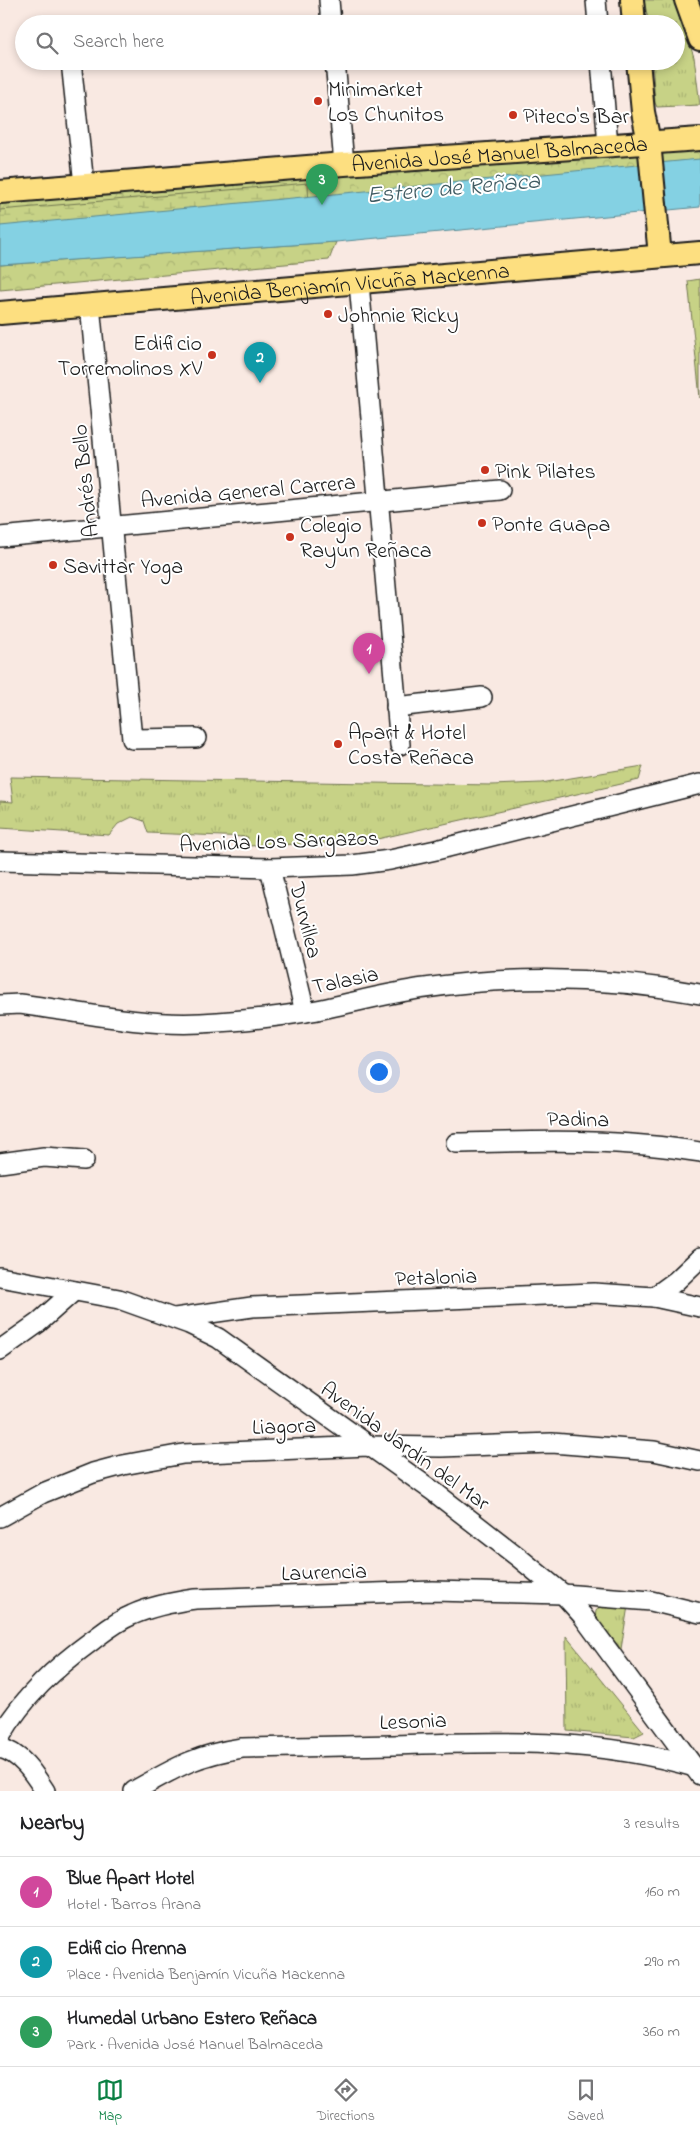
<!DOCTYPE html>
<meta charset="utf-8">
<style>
:root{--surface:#fff;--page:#f6f6f6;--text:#202124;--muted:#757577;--line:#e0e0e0;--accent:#0b8043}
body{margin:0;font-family:"Indie Flower",sans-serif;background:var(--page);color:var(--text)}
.you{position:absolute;left:378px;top:1071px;width:18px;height:18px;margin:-12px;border:4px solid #fff;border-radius:50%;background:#1a73e8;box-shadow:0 0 0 8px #1a73e833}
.badge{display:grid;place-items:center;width:32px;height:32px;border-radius:50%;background:var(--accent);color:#fff;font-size:16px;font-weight:700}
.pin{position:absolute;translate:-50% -41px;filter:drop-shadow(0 1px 2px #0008)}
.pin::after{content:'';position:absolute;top:26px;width:18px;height:15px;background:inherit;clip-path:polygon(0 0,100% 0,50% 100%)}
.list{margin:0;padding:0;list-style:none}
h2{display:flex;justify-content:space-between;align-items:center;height:65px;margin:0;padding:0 20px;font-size:21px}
h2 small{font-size:16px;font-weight:400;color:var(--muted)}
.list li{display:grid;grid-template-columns:32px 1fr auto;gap:15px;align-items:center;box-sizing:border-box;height:70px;padding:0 20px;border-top:1px solid var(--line)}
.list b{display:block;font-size:19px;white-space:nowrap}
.list p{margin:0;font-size:16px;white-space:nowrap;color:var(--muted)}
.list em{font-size:16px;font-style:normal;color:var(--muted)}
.icon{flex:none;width:28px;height:28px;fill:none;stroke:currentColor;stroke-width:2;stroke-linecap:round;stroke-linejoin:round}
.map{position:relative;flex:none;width:700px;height:1791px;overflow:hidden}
.search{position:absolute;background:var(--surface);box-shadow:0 2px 8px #0003;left:15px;right:15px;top:15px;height:55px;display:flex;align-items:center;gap:12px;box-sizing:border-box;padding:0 18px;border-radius:28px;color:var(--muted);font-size:19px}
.sheet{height:275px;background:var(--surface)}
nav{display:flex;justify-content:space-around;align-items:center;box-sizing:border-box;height:70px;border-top:1px solid var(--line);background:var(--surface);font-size:14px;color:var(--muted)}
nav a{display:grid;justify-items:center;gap:2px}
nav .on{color:var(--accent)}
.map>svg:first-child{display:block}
.grass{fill:url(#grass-tufts);stroke:#727751}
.forest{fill:url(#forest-crowns);stroke:#727751}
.wetland{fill:url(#wetland-marsh);stroke:#727751}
.pitch{fill:#c7d286;stroke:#727751}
.water{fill:#84d1e3;stroke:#5a8993}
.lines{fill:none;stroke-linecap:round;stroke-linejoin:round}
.minor-casing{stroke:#1c1c1c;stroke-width:22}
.major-casing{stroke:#1c1c1c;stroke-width:26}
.minor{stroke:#fff;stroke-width:19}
.major{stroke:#fddf80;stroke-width:22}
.poi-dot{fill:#c8321e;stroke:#fff;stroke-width:2}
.labels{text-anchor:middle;stroke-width:4;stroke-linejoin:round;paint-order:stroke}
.poi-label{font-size:22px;fill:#1c1c1c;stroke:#fff;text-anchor:start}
.street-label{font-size:22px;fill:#1c1c1c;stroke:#fff}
.water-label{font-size:24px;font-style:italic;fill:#405b62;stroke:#fff}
</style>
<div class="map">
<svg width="700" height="1791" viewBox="0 0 700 1791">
<defs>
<pattern id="grass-tufts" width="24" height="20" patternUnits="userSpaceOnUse" patternTransform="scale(1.25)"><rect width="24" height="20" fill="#c7d286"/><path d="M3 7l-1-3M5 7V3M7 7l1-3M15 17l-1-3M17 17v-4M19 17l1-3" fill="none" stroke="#aab473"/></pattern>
<pattern id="forest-crowns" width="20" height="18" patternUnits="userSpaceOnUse" patternTransform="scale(1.25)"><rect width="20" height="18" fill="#c7d286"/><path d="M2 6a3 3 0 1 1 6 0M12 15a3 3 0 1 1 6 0" fill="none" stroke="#aab473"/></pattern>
<pattern id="wetland-marsh" width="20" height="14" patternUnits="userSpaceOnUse" patternTransform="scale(1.25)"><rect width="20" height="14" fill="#c7d286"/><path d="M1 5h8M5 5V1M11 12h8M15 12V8" fill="none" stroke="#aab473"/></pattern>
</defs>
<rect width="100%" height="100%" fill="#f9e9e2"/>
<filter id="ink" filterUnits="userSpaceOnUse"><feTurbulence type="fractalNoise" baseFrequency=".02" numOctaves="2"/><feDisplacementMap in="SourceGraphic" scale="10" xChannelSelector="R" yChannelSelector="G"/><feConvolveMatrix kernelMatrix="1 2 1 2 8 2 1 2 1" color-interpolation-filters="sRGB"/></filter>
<g filter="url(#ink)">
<g class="grass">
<polygon points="644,0 674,0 694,57 700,105 657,107 655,103 652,61 676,61 676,24 649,24"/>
<polygon points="643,766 639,780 364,842 246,846 248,837 148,833 144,821 132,817 118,824 109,835 0,828 0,801 13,802 10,777 492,785 541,783"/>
<polygon points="601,1605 628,1606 621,1649 595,1617 596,1611"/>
<polygon points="566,1636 644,1732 634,1737 567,1731"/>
</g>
<polygon class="forest" points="700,147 700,201 140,255 336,242 329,260 0,290 0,195"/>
<polygon class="wetland" points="308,183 310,243 0,265 0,210"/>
<polygon class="pitch" points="700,279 700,398 688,281"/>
<polygon class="water" points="700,159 700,207 336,242 0,265 0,226"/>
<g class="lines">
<g class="minor-casing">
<g id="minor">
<polyline points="329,0 331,24"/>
<polyline points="596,0 598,24"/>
<polyline points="71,61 84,185"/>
<polyline points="335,61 344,164"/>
<polyline points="601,61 608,145"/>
<polyline points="359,283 400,745"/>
<polyline points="90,305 132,739 196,738"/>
<polyline points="0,537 500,490"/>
<polyline points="396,707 482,697"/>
<polyline points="0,861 270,868 352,865 390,860 436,850 700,784"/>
<polyline points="270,868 305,1012"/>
<path d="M0 1005 20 1004C80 1012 141 1026 201 1023 236 1021 272 1018 306 1012 346 1005 385 993 425 988 516 975 609 977 700 994"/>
<path d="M456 1143C538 1141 619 1138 700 1152"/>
<polyline points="0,1163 44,1157 84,1160"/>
<polyline points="0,1277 119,1299 189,1324 218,1338 433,1491 518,1557 563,1594 582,1615 700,1775"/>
<polyline points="654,1297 676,1281 700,1258"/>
<polyline points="175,1318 252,1307 594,1293 654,1297 700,1307"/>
<polyline points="0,1350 38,1323 74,1291"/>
<polyline points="0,1517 43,1493 93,1473 123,1465 183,1454 368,1446 441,1447 552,1443 654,1451 700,1461"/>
<path d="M0 1737C23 1697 56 1667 93 1640 105 1631 117 1621 132 1615 152 1606 173 1602 195 1599L433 1591 563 1594 651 1601 700 1613"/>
<path d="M0 1748C21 1753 34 1774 45 1791"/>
<path d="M134 1791C175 1768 195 1755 242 1748 293 1747 343 1746 394 1745 496 1741 599 1738 698 1768"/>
</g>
</g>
<g class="major-casing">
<g id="major">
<polyline points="632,0 634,24"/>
<polyline points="686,0 700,39"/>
<polyline points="638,61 643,112 649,142 660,256"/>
<path id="s1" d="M0 192 344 164 700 139"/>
<path id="s2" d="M0 313 700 253"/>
</g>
</g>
<use href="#minor" class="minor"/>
<use href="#major" class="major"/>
</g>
</g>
<g class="poi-dot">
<circle cx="318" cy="101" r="5"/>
<circle cx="513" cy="115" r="5"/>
<circle cx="328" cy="314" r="5"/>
<circle cx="212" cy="355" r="5"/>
<circle cx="485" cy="470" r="5"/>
<circle cx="482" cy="523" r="5"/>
<circle cx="290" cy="537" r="5"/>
<circle cx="53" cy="565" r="5"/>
<circle cx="338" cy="744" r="5"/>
</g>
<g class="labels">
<g class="poi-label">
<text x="328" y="96">Minimarket<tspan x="328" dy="25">Los Chunitos</tspan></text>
<text x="523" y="123">Piteco's Bar</text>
<text x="338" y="322">Johnnie Ricky</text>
<text x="202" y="350" text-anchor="end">Edificio<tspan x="202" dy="25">Torremolinos XV</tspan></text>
<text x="495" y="478">Pink Pilates</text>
<text x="492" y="531">Ponte Guapa</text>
<text x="300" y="532">Colegio<tspan x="300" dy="25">Rayun Reñaca</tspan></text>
<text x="63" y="573">Savittar Yoga</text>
<text x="348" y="739">Apart &amp; Hotel<tspan x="348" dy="25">Costa Reñaca</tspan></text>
</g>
<g class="street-label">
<text dy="8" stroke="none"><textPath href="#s1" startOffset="501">Avenida José Manuel Balmaceda</textPath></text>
<text dy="8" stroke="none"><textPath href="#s2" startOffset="351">Avenida Benjamín Vicuña Mackenna</textPath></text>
<text transform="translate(84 481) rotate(-96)" y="8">Andrés Bello</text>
<text transform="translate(248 490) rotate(-5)" y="8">Avenida General Carrera</text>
<text transform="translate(279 840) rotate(-2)" y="8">Avenida Los Sargazos</text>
<text transform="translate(307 920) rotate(76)" y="8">Durvillea</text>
<text transform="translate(345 979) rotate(-12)" y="8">Talasia</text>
<text transform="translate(578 1118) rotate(1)" y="8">Padina</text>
<text transform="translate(436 1276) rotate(-2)" y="8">Petalonia</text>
<text transform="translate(284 1425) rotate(-2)" y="8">Liagora</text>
<text transform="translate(406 1445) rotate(36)" y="8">Avenida Jardín del Mar</text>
<text transform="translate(324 1571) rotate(-2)" y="8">Laurencia</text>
<text transform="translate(413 1720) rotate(-2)" y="8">Lesonia</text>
</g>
<g class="water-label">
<text transform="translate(453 187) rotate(-5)" y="8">Estero de Reñaca</text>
</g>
</g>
</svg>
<div class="you"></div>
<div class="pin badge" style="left:369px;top:674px;background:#d1479c">1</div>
<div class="pin badge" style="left:260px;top:383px;background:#0f9aa8">2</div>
<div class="pin badge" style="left:322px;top:205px;background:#2e9e5b">3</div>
<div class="search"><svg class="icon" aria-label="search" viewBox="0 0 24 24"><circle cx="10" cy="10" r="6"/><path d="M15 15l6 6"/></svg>Search here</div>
</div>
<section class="sheet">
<h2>Nearby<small>3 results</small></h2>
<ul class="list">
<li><span class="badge" style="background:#d1479c">1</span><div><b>Blue Apart Hotel</b><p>Hotel · Barros Arana</p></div><em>160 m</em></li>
<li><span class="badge" style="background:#0f9aa8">2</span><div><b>Edificio Arenna</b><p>Place · Avenida Benjamín Vicuña Mackenna</p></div><em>290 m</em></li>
<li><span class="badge" style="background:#2e9e5b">3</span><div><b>Humedal Urbano Estero Reñaca</b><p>Park · Avenida José Manuel Balmaceda</p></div><em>360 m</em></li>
</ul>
</section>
<nav>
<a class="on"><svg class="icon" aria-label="map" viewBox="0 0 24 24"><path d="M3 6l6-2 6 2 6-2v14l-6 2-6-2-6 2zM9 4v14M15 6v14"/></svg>Map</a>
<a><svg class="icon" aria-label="directions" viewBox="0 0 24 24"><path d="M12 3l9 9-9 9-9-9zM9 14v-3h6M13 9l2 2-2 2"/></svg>Directions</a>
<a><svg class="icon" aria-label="saved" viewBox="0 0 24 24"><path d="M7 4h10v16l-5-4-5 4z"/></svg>Saved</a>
</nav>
